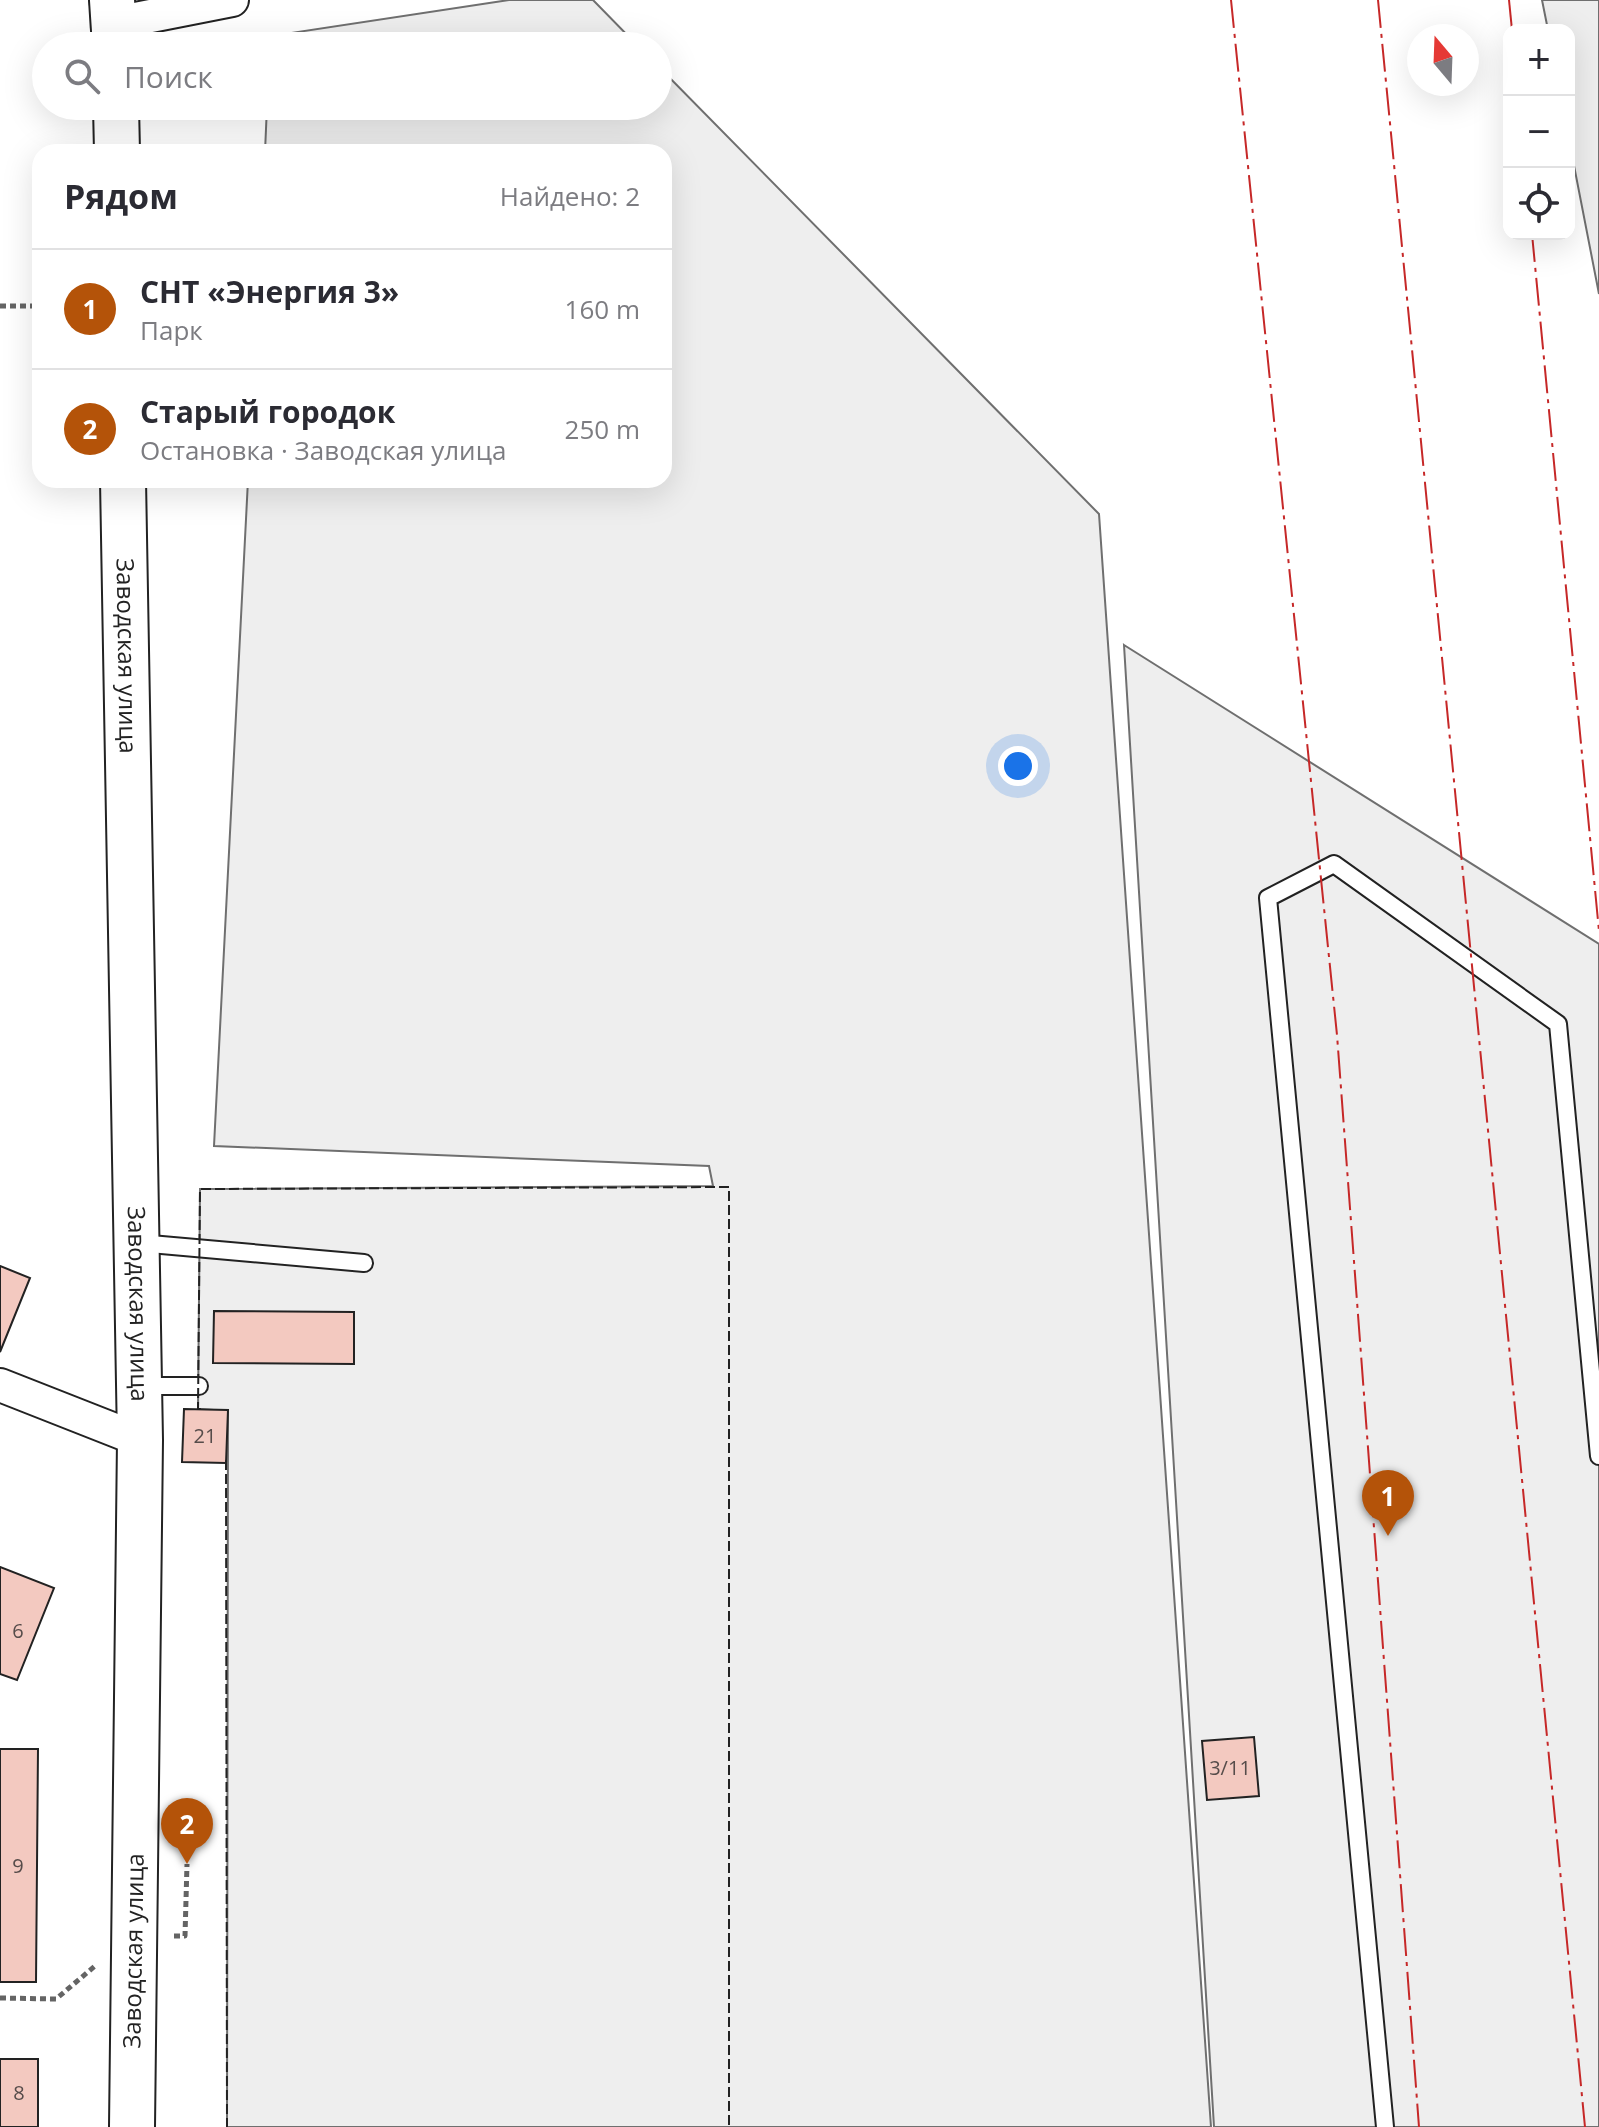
<!DOCTYPE html>
<html lang="ru">
<meta charset="utf-8">
<style>
:root{--surface:#fff;--page:#f7f7f7;--text:#2b2b33;--muted:#7c7c81;--line:#e1e1e2;--accent:#b45309}
body{margin:0;font-family:"Open Sans",sans-serif;background:var(--page);color:var(--text)}
.controls{position:absolute;right:24px;top:24px;display:grid;overflow:hidden;border-radius:16px;box-shadow:0 8px 32px #0002}
.controls button{width:72px;height:72px;display:grid;place-items:center;padding:0;border:0;border-bottom:2px solid var(--line);background:var(--surface);color:var(--text);font:40px sans-serif}
.compass{position:absolute;left:1407px;top:24px;width:72px;height:72px;border-radius:50%;background:var(--surface);box-shadow:0 8px 32px #0002;rotate:341deg}
.you{position:absolute;left:1018px;top:766px;width:28px;height:28px;margin:-20px;border:6px solid #fff;border-radius:50%;background:#1a73e8;box-shadow:0 0 0 12px #1a73e833}
.badge{display:grid;place-items:center;width:52px;height:52px;border-radius:50%;background:var(--accent);color:#fff;font-size:26px;font-weight:700}
.pin{position:absolute;translate:-50% -66px;filter:drop-shadow(0 2px 4px #0008)}
.pin::after{content:'';position:absolute;top:42px;width:28px;height:24px;background:inherit;clip-path:polygon(0 0,100% 0,50% 100%)}
.list{margin:0;padding:0;list-style:none}
h2{display:flex;justify-content:space-between;align-items:center;height:104px;margin:0;padding:0 32px;font-size:34px}
h2 small{font-size:26px;font-weight:400;color:var(--muted)}
.list li{display:grid;grid-template-columns:52px 1fr auto;gap:24px;align-items:center;box-sizing:border-box;height:120px;padding:0 32px;border-top:2px solid var(--line)}
.list b{display:block;font-size:30px;white-space:nowrap}
.list p{margin:0;font-size:26px;white-space:nowrap;color:var(--muted)}
.list em{font-size:26px;font-style:normal;color:var(--muted)}
.icon{flex:none;width:44px;height:44px;fill:none;stroke:currentColor;stroke-width:2;stroke-linecap:round;stroke-linejoin:round}
.map{position:relative;flex:none;width:1599px;height:2127px;overflow:hidden}
.search{position:absolute;background:var(--surface);box-shadow:0 8px 32px #0002;left:32px;top:32px;width:640px;height:88px;display:flex;align-items:center;gap:20px;box-sizing:border-box;padding:0 28px;border-radius:44px;color:var(--muted);font-size:30px}
.panel{position:absolute;background:var(--surface);box-shadow:0 8px 32px #0002;left:32px;top:144px;width:640px;height:344px;border-radius:24px}
.map>svg:first-child{display:block}
.green{fill:#eee;stroke:#6f6f6f;stroke-width:2}
.building{fill:#f3c9c0;stroke:#222;stroke-width:2}
.lines{fill:none;stroke-linecap:round;stroke-linejoin:round}
.lane-casing{stroke:#222;stroke-width:20}
.street-casing{stroke:#222;stroke-width:36}
.secondary-casing{stroke:#222;stroke-width:48}
.path{stroke:#646464;stroke-width:5;stroke-dasharray:6 4;stroke-linecap:butt}
.lane{stroke:#fff;stroke-width:16}
.street{stroke:#fff;stroke-width:32}
.secondary{stroke:#fff;stroke-width:44}
.fence{stroke:#222;stroke-width:2;stroke-dasharray:10 4;stroke-linecap:butt}
.power{stroke:#c62828;stroke-width:2;stroke-dasharray:28 6 4 6;stroke-linecap:butt}
.labels{text-anchor:middle;stroke-width:6;stroke-linejoin:round;paint-order:stroke}
.number-label{font-size:20px;fill:#564c4a}
.street-label{font-size:24px;fill:#222;stroke:#fff}
</style>
<div class="map">
<svg width="1599" height="2127" viewBox="0 0 1599 2127">
<rect width="100%" height="100%" fill="#fff"/>
<g class="green">
<polygon points="509,0 593,0 638,46 271,46 271,36"/>
<polygon points="1542,0 1599,0 1599,294 1569,140 1569,30 1548,30"/>
<polygon points="658,66 1099,514 1211,2127 227,2127 228,1411 198,1409 200,1189 713,1186 709,1166 214,1146 248,480 664,480 664,152 265,152 267,106 658,106"/>
<polygon points="1124,645 1599,944 1599,2127 1214,2127"/>
</g>
<g class="building">
<polygon points="0,1266 30,1278 0,1352"/>
<polygon points="214,1311 354,1312 354,1364 213,1363"/>
<polygon points="184,1409 228,1410 226,1463 182,1462"/>
<polygon points="0,1567 54,1588 17,1680 0,1674"/>
<polygon points="1254,1737 1259,1796 1207,1800 1202,1741"/>
<polygon points="0,1749 38,1749 36,1982 0,1982"/>
<rect x="0" y="2059" width="38" height="68"/>
</g>
<g class="lines">
<g class="lane-casing">
<g id="lane">
<polyline points="139,1243 364,1263"/>
<polyline points="141,1386 199,1386"/>
<polyline points="1385,2127 1268,898 1334,864 1558,1024 1599,1456"/>
</g>
</g>
<g class="street-casing">
<g id="street">
<polyline points="115,23 232,0"/>
<polyline points="0,1385 140,1440"/>
</g>
</g>
<g class="secondary-casing">
<g id="secondary">
<polyline points="112,0 115,46"/>
<polyline points="116,106 117,152"/>
<path id="s1" d="M123 480 140 1440 132 2127"/>
</g>
</g>
<g class="path">
<polyline points="0,306 40,306"/>
<polyline points="174,1936 185,1936 187,1864"/>
<polyline points="0,1998 56,1999 95,1966"/>
</g>
<use href="#lane" class="lane"/>
<use href="#street" class="street"/>
<use href="#secondary" class="secondary"/>
<g class="fence">
<polyline points="201,1409 198,1409 200,1189 729,1187 729,2127"/>
<polyline points="226,1460 227,2127"/>
</g>
<g class="power">
<polyline points="1231,0 1337,1035 1419,2127"/>
<polyline points="1378,0 1585,2127"/>
<polyline points="1509,0 1512,30"/>
<polyline points="1532,234 1599,931"/>
</g>
</g>
<g class="labels">
<g class="number-label">
<text x="205" y="1443">21</text>
<text x="18" y="1638">6</text>
<text x="1230" y="1775">3/11</text>
<text x="18" y="1873">9</text>
<text x="19" y="2100">8</text>
</g>
<g class="street-label">
<text dy="8" stroke="none"><textPath href="#s1" startOffset="176">Заводская улица</textPath></text>
<text dy="8" stroke="none"><textPath href="#s1" startOffset="824">Заводская улица</textPath></text>
<text transform="translate(134 1951) rotate(-89)" y="8">Заводская улица</text>
</g>
</g>
</svg>
<div class="controls">
<button>+</button>
<button>−</button>
<button><svg class="icon" aria-label="locate" viewBox="0 0 24 24"><circle cx="12" cy="12" r="6"/><path d="M12 2v4M12 18v4M2 12h4M18 12h4"/></svg></button>
</div>
<svg class="compass" viewBox="-18 -18 36 36"><path d="M0-13l5 13h-10z" fill="#e53935"/><path d="M0 13l5-13h-10z" fill="#7c7c81"/></svg>
<div class="you"></div>
<div class="pin badge" style="left:1388px;top:1536px">1</div>
<div class="pin badge" style="left:187px;top:1864px">2</div>
<div class="search"><svg class="icon" aria-label="search" viewBox="0 0 24 24"><circle cx="10" cy="10" r="6"/><path d="M15 15l6 6"/></svg>Поиск</div>
<section class="panel">
<h2>Рядом<small>Найдено: 2</small></h2>
<ul class="list">
<li><span class="badge">1</span><div><b>СНТ «Энергия 3»</b><p>Парк</p></div><em>160 m</em></li>
<li><span class="badge">2</span><div><b>Старый городок</b><p>Остановка · Заводская улица</p></div><em>250 m</em></li>
</ul>
</section>
</div>
